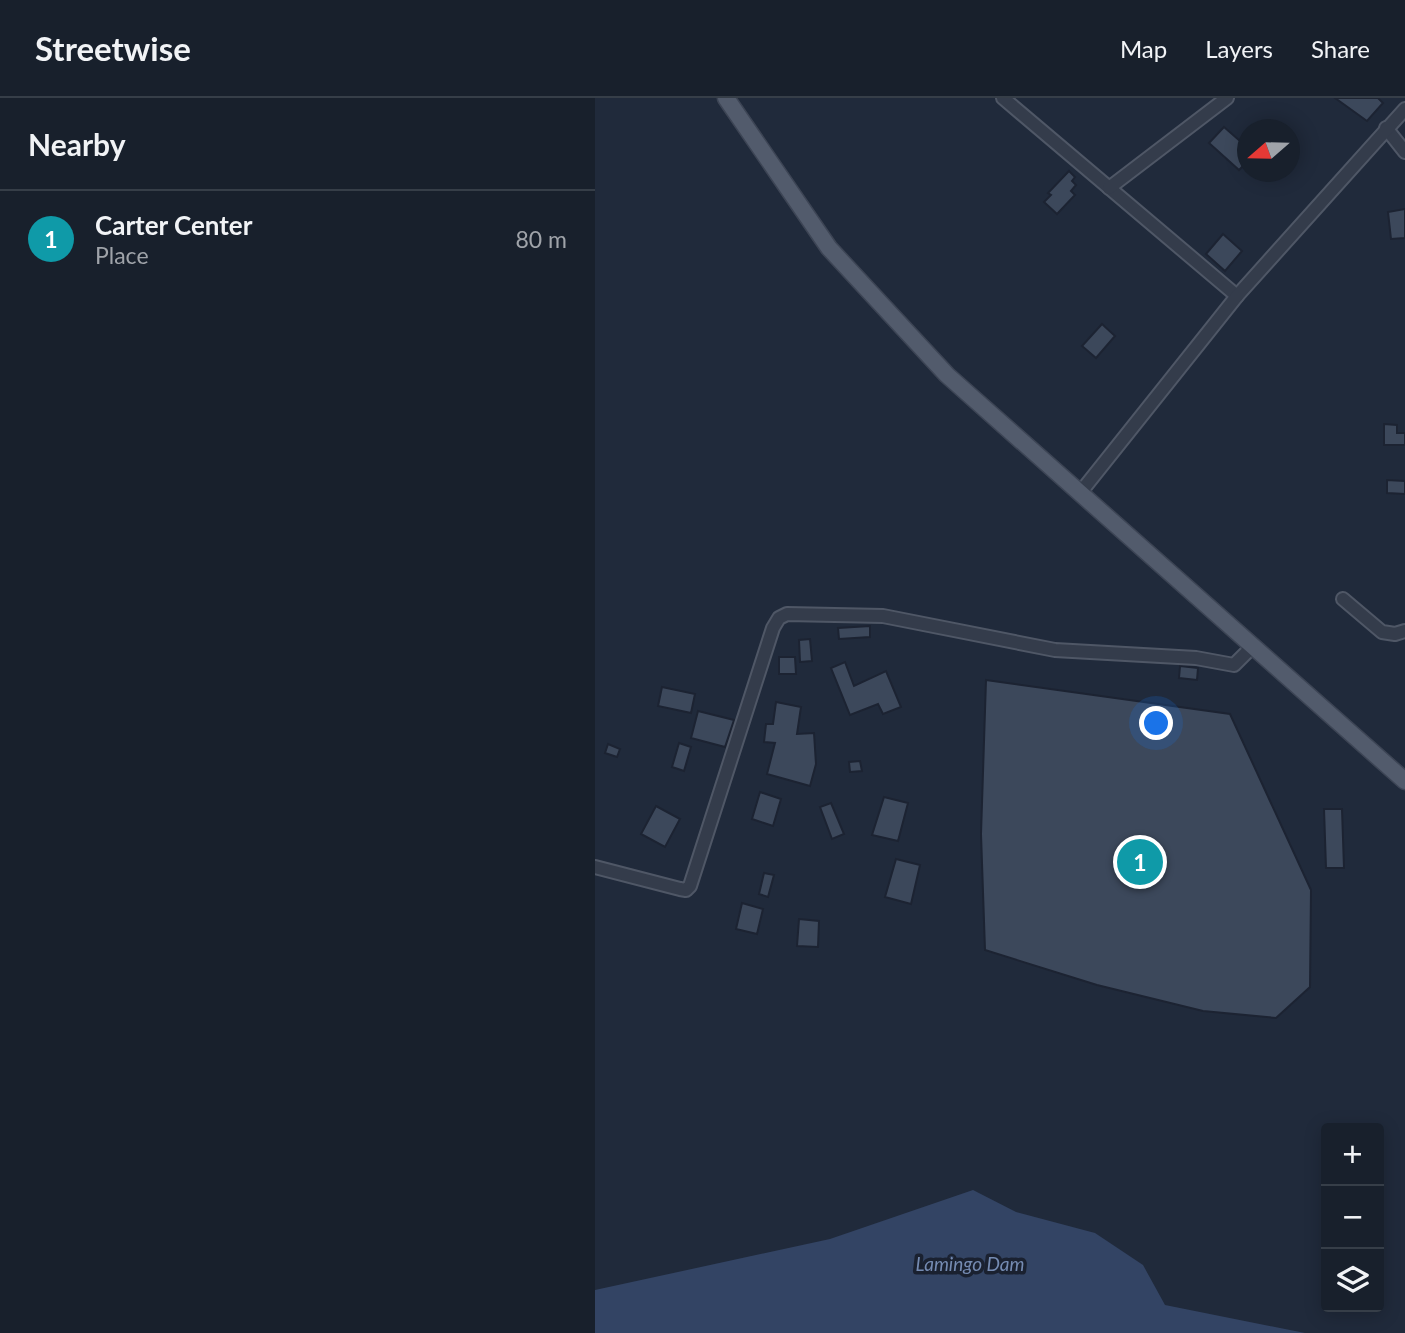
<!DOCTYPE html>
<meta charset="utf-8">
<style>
:root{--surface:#18202c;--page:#252d38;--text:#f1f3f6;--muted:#9fa3a9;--line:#363e48;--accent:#1a73e8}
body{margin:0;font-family:Lato,sans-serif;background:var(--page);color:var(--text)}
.controls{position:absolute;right:21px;bottom:21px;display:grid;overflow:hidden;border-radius:7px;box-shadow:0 4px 18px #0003}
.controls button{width:63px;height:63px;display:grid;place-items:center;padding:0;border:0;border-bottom:2px solid var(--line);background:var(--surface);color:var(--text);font:35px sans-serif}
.compass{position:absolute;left:642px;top:21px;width:63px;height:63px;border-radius:50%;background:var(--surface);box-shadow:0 4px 18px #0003;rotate:250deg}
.you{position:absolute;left:562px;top:626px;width:24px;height:24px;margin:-18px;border:5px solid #fff;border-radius:50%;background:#1a73e8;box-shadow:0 0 0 10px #1a73e833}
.badge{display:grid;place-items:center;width:46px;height:46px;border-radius:50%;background:var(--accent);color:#fff;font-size:23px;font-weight:700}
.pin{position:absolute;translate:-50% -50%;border:4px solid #fff;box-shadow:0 2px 7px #0006}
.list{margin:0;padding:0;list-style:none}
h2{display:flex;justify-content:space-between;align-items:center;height:91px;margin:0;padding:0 28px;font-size:30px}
h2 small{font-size:23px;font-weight:400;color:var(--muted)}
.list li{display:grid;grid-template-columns:46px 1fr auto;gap:21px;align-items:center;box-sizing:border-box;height:98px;padding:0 28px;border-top:2px solid var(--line)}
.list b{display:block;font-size:26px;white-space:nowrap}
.list p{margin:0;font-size:23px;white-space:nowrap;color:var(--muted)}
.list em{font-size:23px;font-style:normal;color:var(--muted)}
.icon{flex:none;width:38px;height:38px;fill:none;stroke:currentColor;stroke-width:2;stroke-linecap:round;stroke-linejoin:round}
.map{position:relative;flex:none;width:810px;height:1235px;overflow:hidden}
header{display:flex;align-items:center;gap:42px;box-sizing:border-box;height:98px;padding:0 35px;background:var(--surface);border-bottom:2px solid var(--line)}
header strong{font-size:33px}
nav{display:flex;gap:38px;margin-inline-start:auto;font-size:24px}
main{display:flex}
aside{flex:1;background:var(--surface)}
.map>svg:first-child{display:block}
.water{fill:#334464}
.building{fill:#3c485b;stroke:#1c2332;stroke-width:2}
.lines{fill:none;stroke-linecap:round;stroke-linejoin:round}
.minor-casing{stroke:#4f5766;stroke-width:16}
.major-casing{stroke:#3d4555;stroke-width:19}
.minor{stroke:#343c4b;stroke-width:12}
.major{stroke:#525b6c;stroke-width:16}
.labels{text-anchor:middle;stroke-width:7;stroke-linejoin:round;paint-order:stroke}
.water-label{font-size:19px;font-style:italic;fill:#758bb2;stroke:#1a2130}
</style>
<header>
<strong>Streetwise</strong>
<nav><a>Map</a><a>Layers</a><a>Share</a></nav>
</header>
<main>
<aside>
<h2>Nearby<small></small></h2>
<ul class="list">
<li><span class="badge" style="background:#0f9aa8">1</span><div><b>Carter Center</b><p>Place</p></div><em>80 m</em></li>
</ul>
</aside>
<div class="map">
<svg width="810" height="1235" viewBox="0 0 810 1235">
<rect width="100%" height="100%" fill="#202a3b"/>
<polygon class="water" points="378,1092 421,1114 500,1135 548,1167 570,1207 710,1235 0,1235 0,1192 235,1141"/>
<g class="building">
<polygon points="740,0 783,0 788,5 772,23"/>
<polygon points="629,29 653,50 653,63 644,72 614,45"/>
<polygon points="474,73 480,79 477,83 481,87 476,93 480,97 462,116 449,104 456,97 453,95"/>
<polygon points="810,111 810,140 796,141 793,114"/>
<polygon points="628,136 647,153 630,173 611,156"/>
<polygon points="507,226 520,238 501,260 487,248"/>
<polygon points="789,326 802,327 802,335 810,335 810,347 789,347"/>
<polygon points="792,382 810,383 810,396 792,395"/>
<polygon points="275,528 275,539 244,541 243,530"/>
<polygon points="215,541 217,563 205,564 204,542"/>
<polygon points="184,559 200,559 201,576 184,576"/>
<polygon points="250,564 259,588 291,573 306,609 288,616 283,606 255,617 236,570"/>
<polygon points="585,568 603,570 602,582 584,580"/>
<polygon points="391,582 635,616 716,792 715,889 681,920 608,913 502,887 390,852 386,736"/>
<polygon points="67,589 100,596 96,615 63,608"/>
<polygon points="181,604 206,609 202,636 219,635 221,666 215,688 172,676 180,645 169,644 171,626 178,626"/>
<polygon points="103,613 139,622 130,649 96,640"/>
<polygon points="84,645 96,649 89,673 77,669"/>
<polygon points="13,646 25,651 22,659 10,655"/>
<polygon points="265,663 267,673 255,674 254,664"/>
<polygon points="165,694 186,701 178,728 157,721"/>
<polygon points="289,699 313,705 303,743 277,737"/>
<polygon points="236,705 249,736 237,741 225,709"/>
<polygon points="61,708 85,721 70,749 46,736"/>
<polygon points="729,711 747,711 749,770 731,770"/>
<polygon points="301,761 325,767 316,806 290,799"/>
<polygon points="169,775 179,777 173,799 164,796"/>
<polygon points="147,805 168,811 162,836 141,831"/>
<polygon points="204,821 224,823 223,849 202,848"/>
</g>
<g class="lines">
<g class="minor-casing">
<g id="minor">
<polyline points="408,0 642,198"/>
<polyline points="791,30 810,54"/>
<polyline points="514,90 632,0"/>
<polyline points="485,395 642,198 810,11"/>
<polyline points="748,501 787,534 800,536 810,533"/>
<polyline points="0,769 85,791 91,792 95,788 178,530 184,520 192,516 288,518 460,552 601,560 639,567 658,548"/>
</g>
</g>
<g class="major-casing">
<polyline id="major" points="131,0 234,150 352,277 810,683"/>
</g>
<use href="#minor" class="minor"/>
<use href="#major" class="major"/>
</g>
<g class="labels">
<g class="water-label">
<text x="375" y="1173">Lamingo Dam</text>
</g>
</g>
</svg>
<div class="controls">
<button>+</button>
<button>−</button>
<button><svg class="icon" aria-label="layers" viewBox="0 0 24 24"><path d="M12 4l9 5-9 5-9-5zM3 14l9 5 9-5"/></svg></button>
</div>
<svg class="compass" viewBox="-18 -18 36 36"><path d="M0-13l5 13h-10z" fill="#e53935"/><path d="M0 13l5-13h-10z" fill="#9fa3a9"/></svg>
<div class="you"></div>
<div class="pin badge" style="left:545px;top:764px;background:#0f9aa8">1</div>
</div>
</main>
